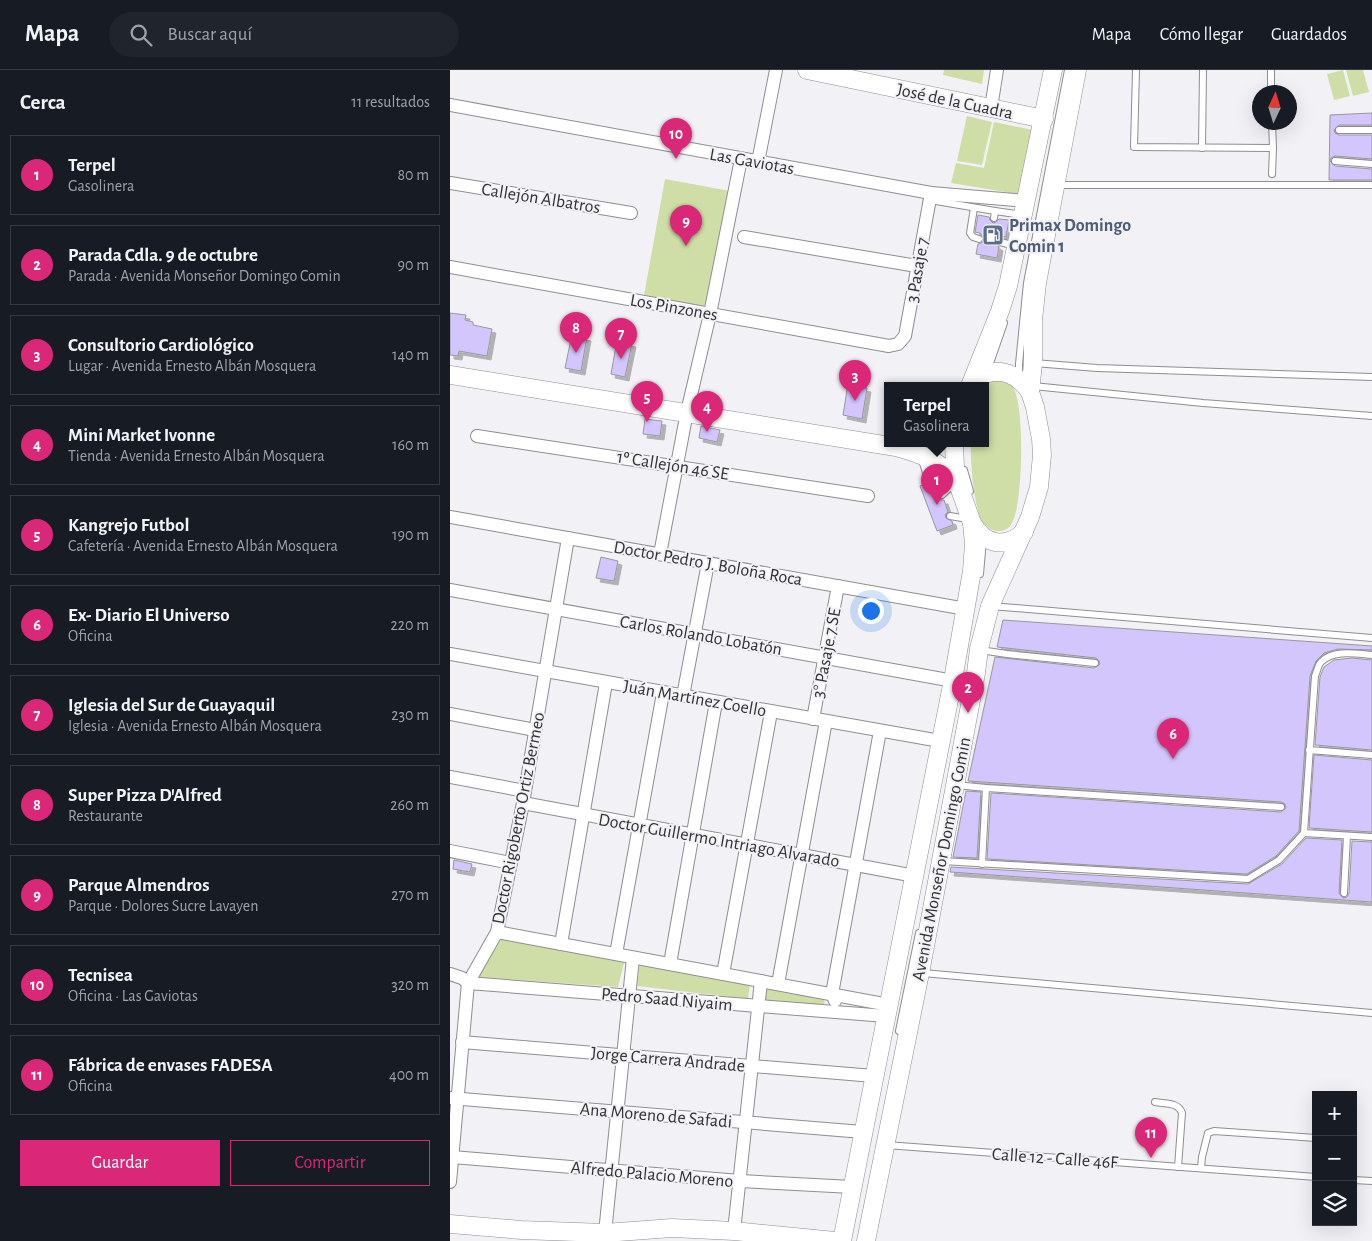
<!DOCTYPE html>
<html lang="es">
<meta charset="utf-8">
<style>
:root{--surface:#171b24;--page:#20242c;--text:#f1f3f6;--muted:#9ea1a6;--line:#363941;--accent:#db2777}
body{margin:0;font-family:"Alegreya Sans",sans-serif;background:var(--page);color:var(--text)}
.controls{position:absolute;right:15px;bottom:15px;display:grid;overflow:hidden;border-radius:0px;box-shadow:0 5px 20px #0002}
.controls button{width:45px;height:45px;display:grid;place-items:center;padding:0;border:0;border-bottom:1px solid var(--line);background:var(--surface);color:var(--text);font:25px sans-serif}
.compass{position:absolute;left:802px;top:15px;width:45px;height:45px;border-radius:50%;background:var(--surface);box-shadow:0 5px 20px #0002;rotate:4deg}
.you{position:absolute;left:420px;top:540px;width:18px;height:18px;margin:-12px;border:4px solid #fff;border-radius:50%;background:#1a73e8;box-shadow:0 0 0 8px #1a73e833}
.badge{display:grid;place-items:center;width:32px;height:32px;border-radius:50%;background:var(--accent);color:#fff;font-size:16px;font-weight:700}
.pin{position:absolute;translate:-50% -41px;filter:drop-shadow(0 1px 2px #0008)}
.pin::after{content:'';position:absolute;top:26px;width:18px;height:15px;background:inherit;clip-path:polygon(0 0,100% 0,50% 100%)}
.popup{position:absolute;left:434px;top:312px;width:105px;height:65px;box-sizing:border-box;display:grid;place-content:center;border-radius:0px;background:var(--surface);filter:drop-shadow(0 1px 4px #0005);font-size:16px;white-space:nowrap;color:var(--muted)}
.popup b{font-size:19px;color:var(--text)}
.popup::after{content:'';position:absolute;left:50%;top:100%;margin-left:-10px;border:10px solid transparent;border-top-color:var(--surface)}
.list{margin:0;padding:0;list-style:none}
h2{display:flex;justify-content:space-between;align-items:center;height:65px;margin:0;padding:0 20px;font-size:21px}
h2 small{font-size:16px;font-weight:400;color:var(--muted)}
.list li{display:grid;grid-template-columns:32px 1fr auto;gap:15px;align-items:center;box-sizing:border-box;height:80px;margin:0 10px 10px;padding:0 10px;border:1px solid var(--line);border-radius:0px}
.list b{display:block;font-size:19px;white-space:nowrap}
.list p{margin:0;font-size:16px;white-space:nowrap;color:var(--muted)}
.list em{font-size:16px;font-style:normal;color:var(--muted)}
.actions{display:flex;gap:10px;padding:15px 20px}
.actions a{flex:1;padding:11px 0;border:1px solid var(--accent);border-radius:0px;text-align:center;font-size:18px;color:var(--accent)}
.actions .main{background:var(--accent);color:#fff}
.icon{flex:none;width:28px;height:28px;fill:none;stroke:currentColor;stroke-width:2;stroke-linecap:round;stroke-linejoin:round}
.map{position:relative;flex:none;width:922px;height:1171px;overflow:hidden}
header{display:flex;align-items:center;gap:30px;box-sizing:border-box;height:70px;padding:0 25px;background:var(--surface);border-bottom:1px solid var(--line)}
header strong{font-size:24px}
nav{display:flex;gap:28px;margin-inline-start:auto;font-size:18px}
.search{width:350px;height:45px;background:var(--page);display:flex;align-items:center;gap:12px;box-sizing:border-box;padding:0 18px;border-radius:28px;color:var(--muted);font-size:19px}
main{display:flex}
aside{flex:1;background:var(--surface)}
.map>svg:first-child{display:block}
.green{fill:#cfdea6}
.building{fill:#d3c6fc;stroke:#99979c;filter:url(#shadow)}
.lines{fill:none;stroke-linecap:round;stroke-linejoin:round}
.lane-casing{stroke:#8e8d92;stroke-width:8}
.street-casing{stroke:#8e8d92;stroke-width:14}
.secondary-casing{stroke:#8e8d92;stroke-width:19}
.lane{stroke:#fff;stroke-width:6}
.street{stroke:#fff;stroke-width:12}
.secondary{stroke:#fff;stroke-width:18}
.labels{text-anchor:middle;stroke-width:4;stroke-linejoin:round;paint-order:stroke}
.street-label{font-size:18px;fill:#313032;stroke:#f2f1f6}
.service-label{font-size:18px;font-weight:bold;fill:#4e5e75;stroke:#f2f1f6;text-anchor:start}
</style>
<header>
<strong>Mapa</strong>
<div class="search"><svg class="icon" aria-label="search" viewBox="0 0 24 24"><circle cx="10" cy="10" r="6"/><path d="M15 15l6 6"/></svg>Buscar aquí</div>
<nav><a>Mapa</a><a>Cómo llegar</a><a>Guardados</a></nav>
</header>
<main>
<aside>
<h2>Cerca<small>11 resultados</small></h2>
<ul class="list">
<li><span class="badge">1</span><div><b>Terpel</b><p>Gasolinera</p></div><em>80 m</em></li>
<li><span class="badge">2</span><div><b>Parada Cdla. 9 de octubre</b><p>Parada · Avenida Monseñor Domingo Comin</p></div><em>90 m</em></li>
<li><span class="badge">3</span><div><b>Consultorio Cardiológico</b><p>Lugar · Avenida Ernesto Albán Mosquera</p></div><em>140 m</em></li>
<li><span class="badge">4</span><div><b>Mini Market Ivonne</b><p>Tienda · Avenida Ernesto Albán Mosquera</p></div><em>160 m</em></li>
<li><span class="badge">5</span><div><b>Kangrejo Futbol</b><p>Cafetería · Avenida Ernesto Albán Mosquera</p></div><em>190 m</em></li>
<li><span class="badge">6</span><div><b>Ex- Diario El Universo</b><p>Oficina</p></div><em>220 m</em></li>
<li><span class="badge">7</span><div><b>Iglesia del Sur de Guayaquil</b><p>Iglesia · Avenida Ernesto Albán Mosquera</p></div><em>230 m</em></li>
<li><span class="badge">8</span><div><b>Super Pizza D'Alfred</b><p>Restaurante</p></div><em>260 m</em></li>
<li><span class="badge">9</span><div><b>Parque Almendros</b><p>Parque · Dolores Sucre Lavayen</p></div><em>270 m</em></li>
<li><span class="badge">10</span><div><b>Tecnisea</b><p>Oficina · Las Gaviotas</p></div><em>320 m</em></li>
<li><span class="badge">11</span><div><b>Fábrica de envases FADESA</b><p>Oficina</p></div><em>400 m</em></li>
</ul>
<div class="actions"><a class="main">Guardar</a><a>Compartir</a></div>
</aside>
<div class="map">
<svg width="922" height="1171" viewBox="0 0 922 1171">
<defs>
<filter id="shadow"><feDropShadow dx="4" dy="4" stdDeviation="0" flood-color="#0004"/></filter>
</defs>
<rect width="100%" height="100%" fill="#f2f1f6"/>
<g class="green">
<polygon points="494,0 534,0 532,14 493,5"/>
<polygon points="893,0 900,26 884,30 877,4"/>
<polygon points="896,0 913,0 919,22 903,26"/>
<polygon points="517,46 542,52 532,95 507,91"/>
<polygon points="544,52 583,60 568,124 501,113 506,93 534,98"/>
<polygon points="215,109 280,121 256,243 193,231"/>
<path d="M550 309C555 311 560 312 563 317 575 335 573 435 562 453 559 459 552 462 546 461 541 460 536 456 533 453 524 440 520 390 521 374H536V316H534L537 312Z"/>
<polygon points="53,867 175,889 168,917 27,907"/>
<polygon points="190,892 300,913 298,929 187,916"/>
<polygon points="314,917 372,928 375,932 373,936 312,930"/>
</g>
<g class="building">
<polygon points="922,43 922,55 889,55 884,60 885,63 889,65 922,65 922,89 885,86 881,88 880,91 885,96 922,99 922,110 879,110 880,45"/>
<polygon points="528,145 539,147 540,150 543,153 546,152 549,149 559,150 556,167 551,166 545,170 545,174 549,177 547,188 526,184 528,174 533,172 534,168 530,163 525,162"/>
<polygon points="0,243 16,245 15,250 23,252 23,255 42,259 37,286 9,281 8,286 0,285"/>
<polygon points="122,264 137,267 131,301 115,298"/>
<polygon points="167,270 182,273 175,307 161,304"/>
<polygon points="398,314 417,318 412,349 393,345"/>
<polygon points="195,349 212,351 210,366 193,364"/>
<polygon points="251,356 270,360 267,372 249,368"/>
<polygon points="487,410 490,420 487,423 487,427 490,430 494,430 498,442 495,445 496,448 502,451 503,455 487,461 470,416 474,414 477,417 481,417 484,411"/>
<polygon points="151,487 168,491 164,511 146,508"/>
<polygon points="553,550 922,576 922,580 888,579 874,583 866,591 860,606 849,761 826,786 797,804 537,789 541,723 831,742 836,738 835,734 831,732 518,711 545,587 644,598 650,594 649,591 646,588 547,577"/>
<polygon points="902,588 922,590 922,680 865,675 870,607 874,597 884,590"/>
<polygon points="864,685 922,690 922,762 859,758"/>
<polygon points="516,721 531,722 527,788 503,787"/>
<polygon points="856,768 892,770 889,823 893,828 897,827 899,823 902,771 922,772 922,832 500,802 501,797 798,814 832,794"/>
<polygon points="4,790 22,794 20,802 3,799"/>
</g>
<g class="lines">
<g class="lane-casing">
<g id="lane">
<polyline points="686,0 684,77 823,78 822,52"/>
<polyline points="821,0 821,22"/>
<polyline points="889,60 922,60"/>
<polyline points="752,78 753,0"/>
<polyline points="885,91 922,94"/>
<polyline points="822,104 823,78"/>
<polyline points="606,115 922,115"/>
<polyline points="480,130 545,141"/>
<polyline points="524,138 520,163 523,167 529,169"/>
<polyline points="544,148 545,141 572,145"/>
<polyline points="550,172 566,176"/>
<polyline points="584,293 647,298 922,307"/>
<polyline points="537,302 554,253"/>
<polyline points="569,306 569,294 577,213 618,0"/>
<polyline points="583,316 753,333 922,346"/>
<polyline points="472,390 479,412"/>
<polyline points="514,400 520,421"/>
<polyline points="492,425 506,412"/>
<polyline points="500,446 518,449"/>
<polyline points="530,504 533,470"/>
<polyline points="541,536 922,568"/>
<polyline points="530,580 557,584 645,593"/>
<polyline points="859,680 922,685"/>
<polyline points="506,715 536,718 831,737"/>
<path d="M854 763 865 606C867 602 868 595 871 592 884 579 907 584 922 585"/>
<polyline points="492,791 798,809 829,790 854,763 922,767"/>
<polyline points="532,794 536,718"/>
<polyline points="894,823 897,766"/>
<polyline points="473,903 922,943"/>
<polyline points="449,961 469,863"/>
<path d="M705 1032C716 1034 728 1032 732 1043L728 1097"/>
<polyline points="436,1075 866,1107"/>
<polyline points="751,1098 752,1087 758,1063 764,1061 866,1068"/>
<polyline points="903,1110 922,1111"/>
</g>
</g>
<g class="street-casing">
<g id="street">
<polyline points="0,35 481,123 576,131"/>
<polyline points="541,38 547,0"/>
<polyline points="308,92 326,0"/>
<polyline points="0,113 181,143"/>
<polyline points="294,167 467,196"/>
<polyline points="0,197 439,276 448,274 455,266 481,123"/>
<polyline points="27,366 418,426"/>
<polyline points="0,447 516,539"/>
<polyline points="210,484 237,342 260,244 291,89"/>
<polyline points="0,520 509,612"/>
<polyline points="0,584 490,671"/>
<polyline points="233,626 258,493"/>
<polyline points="0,644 85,660"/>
<polyline points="363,649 388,516"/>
<polyline points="0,707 75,721"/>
<polyline points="73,733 465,806"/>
<polyline points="0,781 61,793"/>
<polyline points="47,862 439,935"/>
<polyline points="111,874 156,613"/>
<polyline points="166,884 213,623"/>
<polyline points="220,894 266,632"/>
<polyline points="0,904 12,908 18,913 436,946"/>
<polyline points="273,904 321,642"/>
<polyline points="328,914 376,651"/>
<polyline points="385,931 382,924 430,661"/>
<polyline points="12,972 424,1006"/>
<polyline points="0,1028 413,1062"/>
<polyline points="2,1087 290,1111 402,1117"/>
<polyline points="0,1112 18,913 47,862 73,733 118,468"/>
<polyline points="284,1161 311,911"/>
<polyline points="155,1163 183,888"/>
</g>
</g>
<g class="secondary-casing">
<g id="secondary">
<polyline points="357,0 594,49"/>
<path d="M0 305 446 377C472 384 488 390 507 411"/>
<path d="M522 312C543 295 565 300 580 322"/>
<polyline points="520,316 550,241 558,216 603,0"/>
<path d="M522 453C535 475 555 479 574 462"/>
<polyline points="0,1154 71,1160 155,1163 222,1158 284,1161 385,1171"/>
<polyline points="392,1171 503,610 522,501 524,474 522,453 507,411 505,397 504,374"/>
<polyline points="416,1171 470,903 526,603 529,579 540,536 580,447 589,417 592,385 591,369 585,337 580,322 583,293 583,250 587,213 627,0"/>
</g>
</g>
<use href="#lane" class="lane"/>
<use href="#street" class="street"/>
<use href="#secondary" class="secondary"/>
</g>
<defs>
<g id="fuel-square" transform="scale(1.125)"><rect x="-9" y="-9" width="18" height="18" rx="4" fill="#5c6f8a" stroke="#f2f1f6"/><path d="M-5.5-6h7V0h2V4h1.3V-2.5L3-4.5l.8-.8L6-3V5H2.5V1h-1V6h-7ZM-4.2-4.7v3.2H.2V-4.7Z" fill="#fff"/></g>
</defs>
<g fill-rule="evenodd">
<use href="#fuel-square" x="543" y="165"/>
</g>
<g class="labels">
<g class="street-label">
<text transform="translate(505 31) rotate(12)" y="6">José de la Cuadra</text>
<text transform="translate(302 91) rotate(10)" y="6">Las Gaviotas</text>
<text transform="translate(91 128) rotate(9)" y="6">Callejón Albatros</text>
<text transform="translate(467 200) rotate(-80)" y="6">3 Pasaje 7</text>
<text transform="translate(224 237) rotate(10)" y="6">Los Pinzones</text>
<text transform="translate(223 395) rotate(9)" y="6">1º Callejón 46 SE</text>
<text transform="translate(258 493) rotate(10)" y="6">Doctor Pedro J. Boloña Roca</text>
<text transform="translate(251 565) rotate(10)" y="6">Carlos Rolando Lobatón</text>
<text transform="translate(376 583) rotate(-79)" y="6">3° Pasaje 7 SE</text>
<text transform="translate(245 628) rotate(10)" y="6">Juán Martínez Coello</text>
<text transform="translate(68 748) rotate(-79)" y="6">Doctor Rigoberto Ortiz Bermeo</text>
<text transform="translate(269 770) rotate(10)" y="6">Doctor Guillermo Intriago Alvarado</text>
<text transform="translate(491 789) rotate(-79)" y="6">Avenida Monseñor Domingo Comin</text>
<text transform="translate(217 929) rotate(5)" y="6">Pedro Saad Niyaim</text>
<text transform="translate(218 989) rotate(5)" y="6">Jorge Carrera Andrade</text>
<text transform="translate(206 1045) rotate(5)" y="6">Ana Moreno de Safadi</text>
<text transform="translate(605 1088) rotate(4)" y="6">Calle 12 - Calle 46F</text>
<text transform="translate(202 1104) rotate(5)" y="6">Alfredo Palacio Moreno</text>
</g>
<g class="service-label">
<text x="559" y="161">Primax Domingo<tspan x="559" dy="21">Comin 1</tspan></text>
</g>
</g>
</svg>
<div class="controls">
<button>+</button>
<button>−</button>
<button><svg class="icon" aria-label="layers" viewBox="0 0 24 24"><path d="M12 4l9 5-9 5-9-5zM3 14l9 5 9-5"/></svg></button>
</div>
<svg class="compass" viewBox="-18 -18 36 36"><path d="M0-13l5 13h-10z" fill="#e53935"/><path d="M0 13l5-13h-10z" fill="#9ea1a6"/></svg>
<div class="you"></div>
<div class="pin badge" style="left:487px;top:435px">1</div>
<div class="popup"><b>Terpel</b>Gasolinera</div>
<div class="pin badge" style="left:518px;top:643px">2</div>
<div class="pin badge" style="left:405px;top:331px">3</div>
<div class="pin badge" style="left:257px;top:362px">4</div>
<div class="pin badge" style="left:197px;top:352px">5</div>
<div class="pin badge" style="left:723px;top:689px">6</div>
<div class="pin badge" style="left:171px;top:289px">7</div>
<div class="pin badge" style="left:126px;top:283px">8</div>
<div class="pin badge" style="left:236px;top:176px">9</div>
<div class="pin badge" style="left:226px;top:89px">10</div>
<div class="pin badge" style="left:701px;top:1088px">11</div>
</div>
</main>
